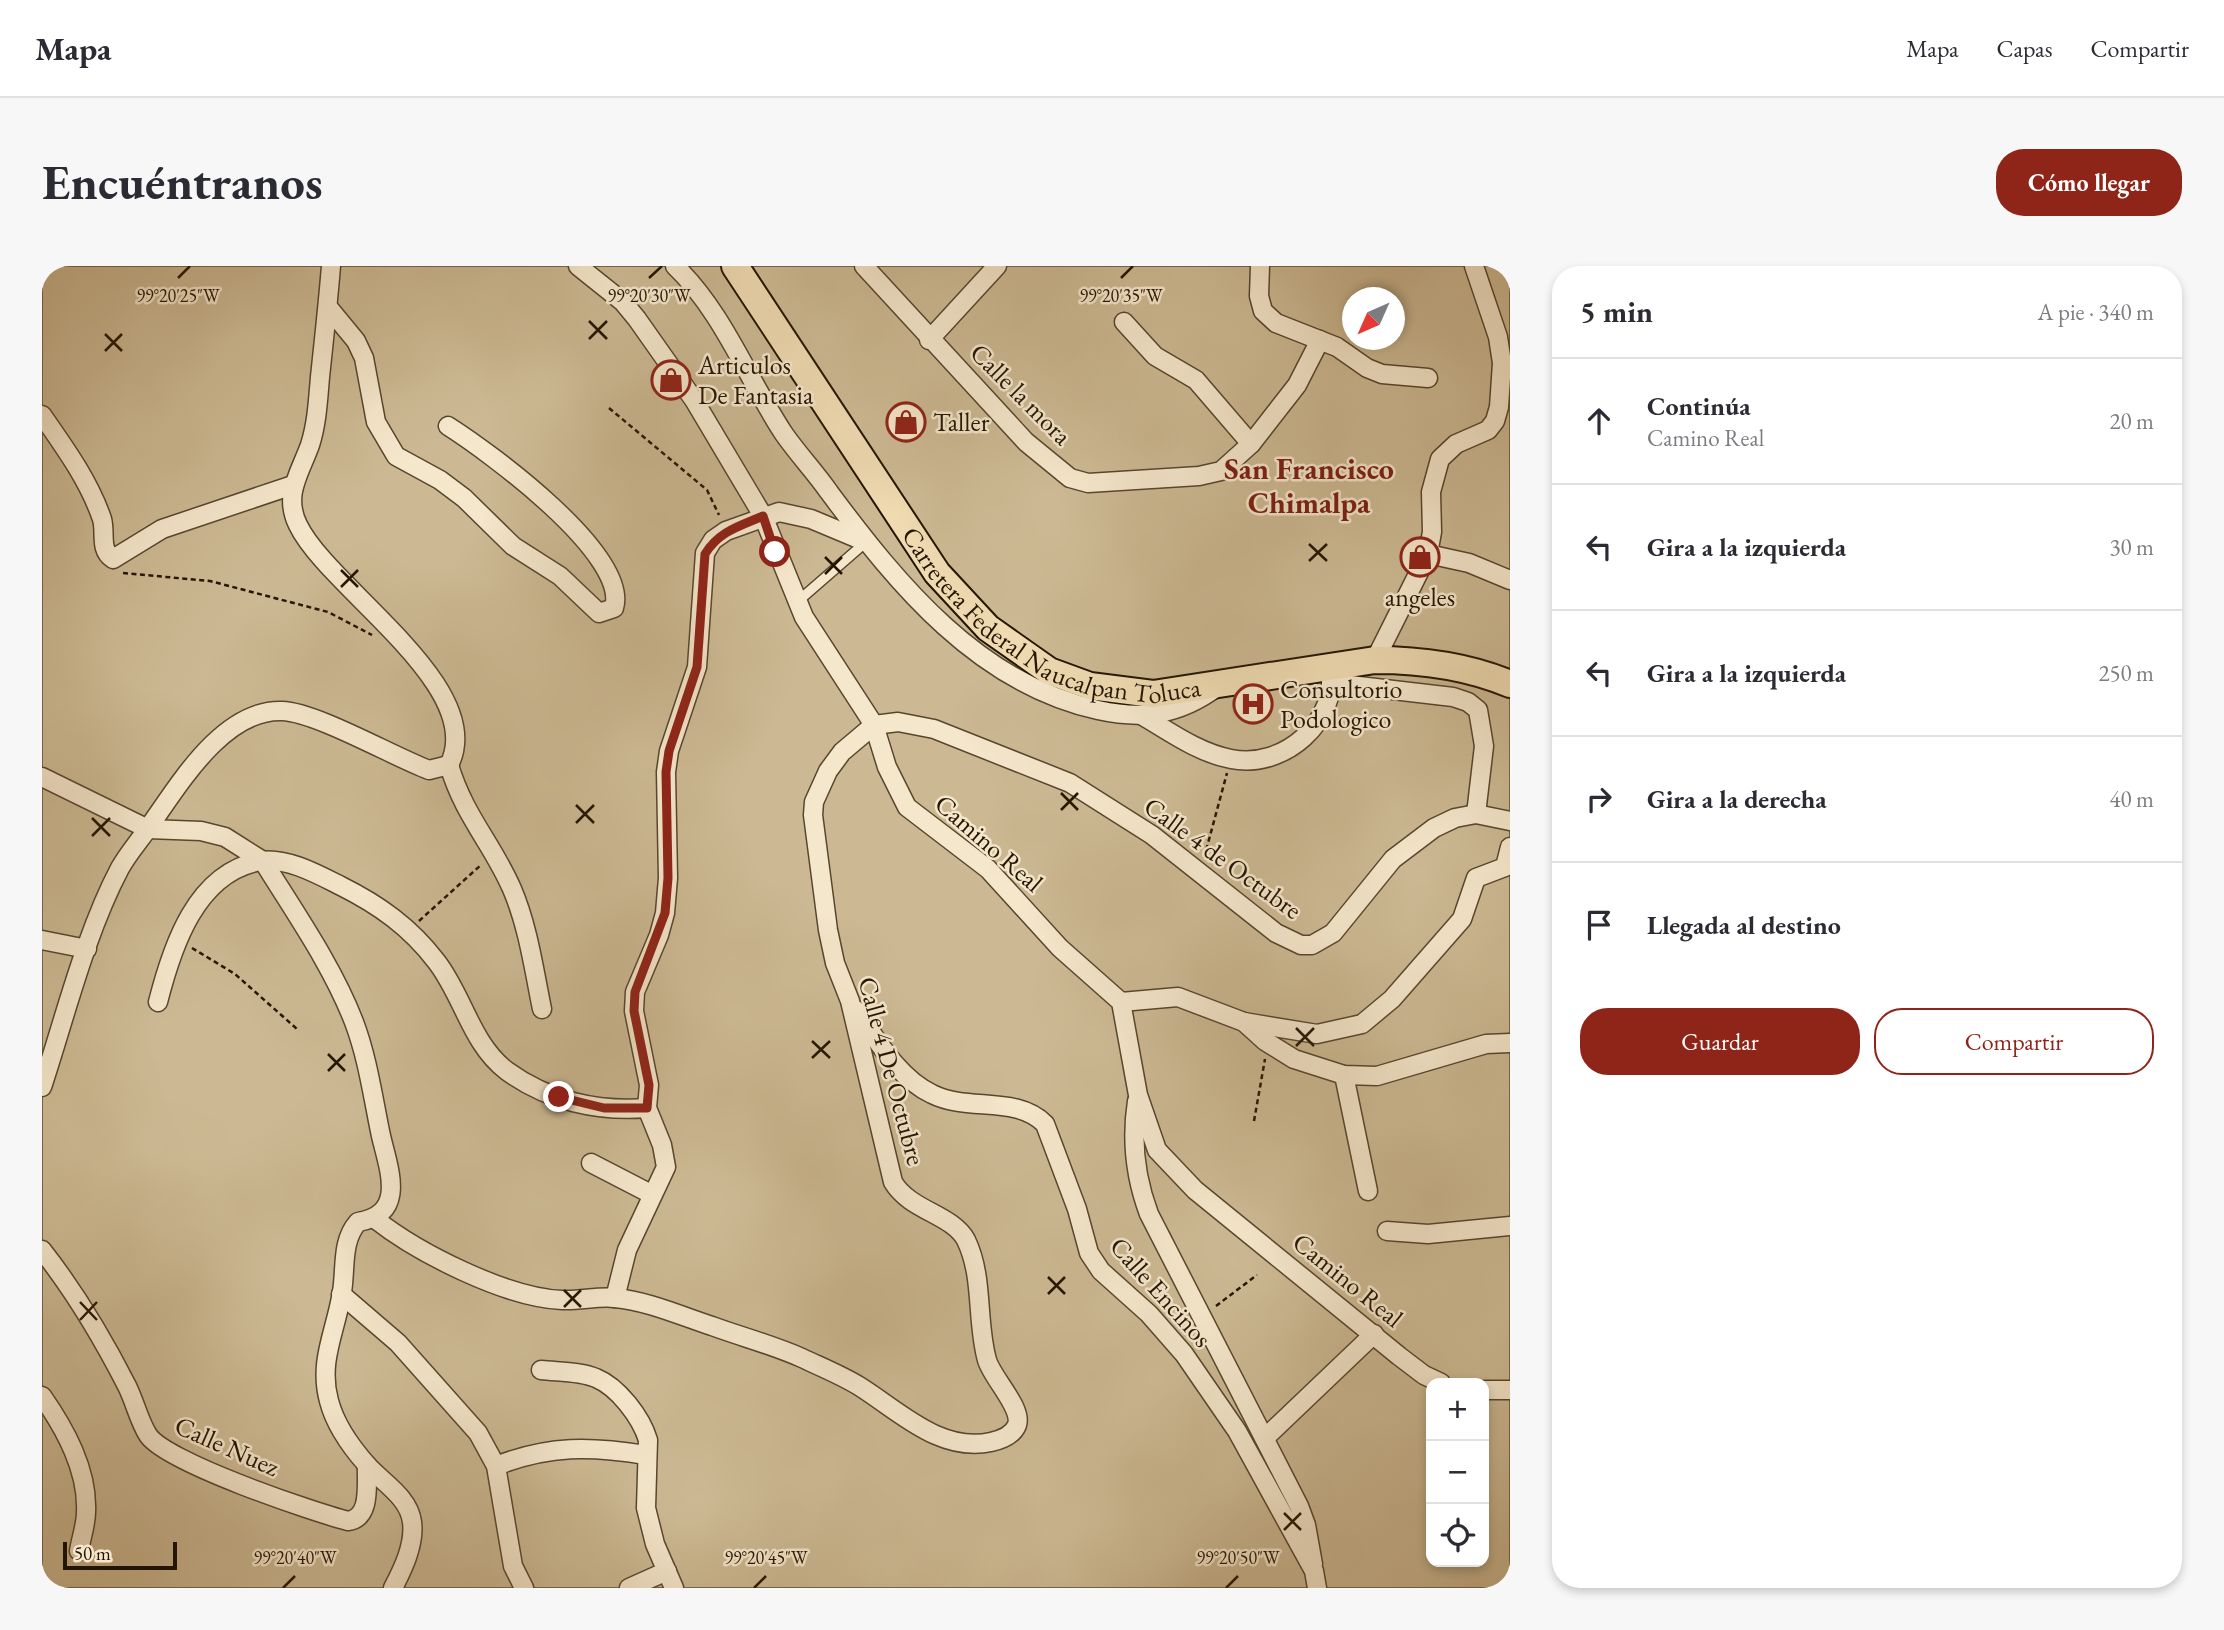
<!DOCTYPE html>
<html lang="es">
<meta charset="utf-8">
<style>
:root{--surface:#fff;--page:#f7f7f7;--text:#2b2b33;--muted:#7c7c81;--line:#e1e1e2;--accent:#8f2418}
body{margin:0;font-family:"EB Garamond",serif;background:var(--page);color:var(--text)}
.controls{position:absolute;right:21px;bottom:21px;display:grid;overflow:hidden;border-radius:14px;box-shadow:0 4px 10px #0003}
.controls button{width:63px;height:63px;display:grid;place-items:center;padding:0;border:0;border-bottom:2px solid var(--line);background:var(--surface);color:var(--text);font:35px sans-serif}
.compass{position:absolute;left:1300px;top:21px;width:63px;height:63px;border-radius:50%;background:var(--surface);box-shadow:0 4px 10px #0003;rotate:225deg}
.scale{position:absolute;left:21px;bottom:18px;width:114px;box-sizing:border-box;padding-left:7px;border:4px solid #241502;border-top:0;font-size:19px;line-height:24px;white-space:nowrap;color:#241502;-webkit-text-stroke:5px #f5e7cc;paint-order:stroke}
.stop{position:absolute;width:21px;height:21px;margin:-16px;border:5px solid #8f2418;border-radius:50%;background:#fff}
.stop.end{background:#8f2418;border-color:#fff;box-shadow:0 2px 7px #0008}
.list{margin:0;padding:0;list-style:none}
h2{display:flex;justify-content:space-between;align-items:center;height:91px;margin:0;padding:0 28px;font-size:30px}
h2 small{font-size:23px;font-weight:400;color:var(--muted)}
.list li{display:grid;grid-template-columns:46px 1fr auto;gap:21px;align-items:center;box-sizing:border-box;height:126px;padding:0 28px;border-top:2px solid var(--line)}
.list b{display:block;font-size:26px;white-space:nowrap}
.list p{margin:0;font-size:23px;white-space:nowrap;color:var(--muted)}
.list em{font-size:23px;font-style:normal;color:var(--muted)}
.actions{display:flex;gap:14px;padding:21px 28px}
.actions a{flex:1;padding:16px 0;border:2px solid var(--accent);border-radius:28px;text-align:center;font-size:24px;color:var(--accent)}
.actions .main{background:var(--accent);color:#fff}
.icon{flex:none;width:38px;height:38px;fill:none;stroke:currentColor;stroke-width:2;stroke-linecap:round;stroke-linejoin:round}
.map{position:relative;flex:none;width:1468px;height:1322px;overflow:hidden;border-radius:28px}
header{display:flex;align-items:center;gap:42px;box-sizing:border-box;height:98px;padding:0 35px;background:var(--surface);border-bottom:2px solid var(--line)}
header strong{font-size:33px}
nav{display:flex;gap:38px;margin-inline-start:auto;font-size:24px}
.intro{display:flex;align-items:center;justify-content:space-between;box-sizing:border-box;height:168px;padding:0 42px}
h1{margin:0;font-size:49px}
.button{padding:18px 32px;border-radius:28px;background:var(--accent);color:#fff;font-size:24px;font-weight:700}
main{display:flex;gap:42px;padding:0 42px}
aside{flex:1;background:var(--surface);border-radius:28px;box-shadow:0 4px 10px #0003}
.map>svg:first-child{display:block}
.green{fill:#ccb993;stroke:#78674a;stroke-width:2;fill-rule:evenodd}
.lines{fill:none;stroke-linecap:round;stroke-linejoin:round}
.lane-casing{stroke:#57462e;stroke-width:12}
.street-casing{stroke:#57462e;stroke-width:21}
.primary-casing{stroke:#241502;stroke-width:30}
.path{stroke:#241502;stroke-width:2.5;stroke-dasharray:5 3.5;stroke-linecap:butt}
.lane{stroke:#f5e7cc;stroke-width:9}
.street{stroke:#f5e7cc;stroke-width:18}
.primary{stroke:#efdab1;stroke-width:26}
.route{stroke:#8f2418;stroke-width:9}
.ticks{fill:none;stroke:#241502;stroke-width:2.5}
.labels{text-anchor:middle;stroke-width:5;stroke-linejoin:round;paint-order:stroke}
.poi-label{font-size:26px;fill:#241502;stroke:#f5e7cc;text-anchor:start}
.street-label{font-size:26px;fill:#241502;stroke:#f5e7cc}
.quarter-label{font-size:30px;font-weight:bold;fill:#7a1f14;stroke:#f5e7cc}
.ticks-label{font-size:18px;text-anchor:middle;fill:#241502;stroke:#f5e7cc;stroke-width:5;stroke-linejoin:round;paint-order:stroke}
</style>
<header>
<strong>Mapa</strong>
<nav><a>Mapa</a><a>Capas</a><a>Compartir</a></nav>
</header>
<div class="intro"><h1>Encuéntranos</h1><a class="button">Cómo llegar</a></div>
<main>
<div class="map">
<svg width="1468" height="1322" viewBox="0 0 1468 1322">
<rect width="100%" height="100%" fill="#efdab1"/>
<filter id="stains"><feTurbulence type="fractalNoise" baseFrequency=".00286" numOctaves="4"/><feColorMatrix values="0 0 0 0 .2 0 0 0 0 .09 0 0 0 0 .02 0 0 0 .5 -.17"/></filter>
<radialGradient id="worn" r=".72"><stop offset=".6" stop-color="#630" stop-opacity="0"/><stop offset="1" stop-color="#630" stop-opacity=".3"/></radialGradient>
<path class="green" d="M0 0H1468V1322H0ZM1310 32H1352V74H1310ZM1389 1117H1442V1296H1389Z"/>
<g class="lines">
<g class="lane-casing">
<polyline id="lane" points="755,336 824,276"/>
</g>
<g class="street-casing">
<g id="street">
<path d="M289 0C286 37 282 74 278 111 276 134 275 157 268 179 258 207 241 229 256 259 286 322 447 421 407 499"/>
<polyline points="536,0 581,36 595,53 652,134 721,250 762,351 832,459 845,501 865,541 946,603 1018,682 1079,736 1096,829 1115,884 1153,924 1357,1090 1382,1109 1399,1117"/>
<path d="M633 0C681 46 705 112 742 168 756 188 773 206 787 226 856 319 937 418 1056 444 1101 454 1137 449 1175 421"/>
<polyline points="822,0 984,176 1028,212 1046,217 1157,210 1179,205 1209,178 1255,119 1278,74"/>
<polyline points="1218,0 1217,30 1221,45 1234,57 1295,81 1325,102 1340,108 1386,112"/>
<path d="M286 41 314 75 322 92 334 156 354 190 398 214 422 232 471 280 518 310 557 347 572 342C588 289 447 186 406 160"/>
<polyline points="1082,56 1113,90 1154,114 1209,178"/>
<polyline points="887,74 955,0"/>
<path d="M0 149C23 182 47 215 60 253 64 267 57 284 71 293L120 263 251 219"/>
<polyline points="1386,288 1427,297 1468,314"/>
<polyline points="1333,394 1386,288 1390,266 1389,226 1398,193 1414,178 1446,164 1453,155 1457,141 1460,97 1456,71 1432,0"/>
<polyline points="1291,417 1411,431 1426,436 1436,444 1442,480 1434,548"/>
<path d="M1101 450C1128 466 1157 487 1189 493 1241 504 1298 455 1288 401"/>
<path d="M407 499C422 550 450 577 470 623 486 660 492 704 500 743"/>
<path d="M0 511 106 563 159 565 183 571 221 595C253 647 290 699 312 756 326 793 331 832 339 870 347 904 365 948 316 956 299 975 304 1002 300 1026 294 1065 276 1095 287 1135 293 1158 309 1181 325 1199 340 1216 367 1231 370 1256 373 1278 361 1303 351 1322"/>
<polyline points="0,674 45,683"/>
<path d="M116 736C130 681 154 606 219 595 245 591 277 609 299 620 337 639 368 661 394 695 421 729 429 778 465 805 506 835 556 846 605 842"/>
<polyline points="1079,736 1136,731 1202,756 1223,775 1252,793 1302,809 1335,810 1444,778 1468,777"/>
<path d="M814 744C835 774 856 812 890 828 926 846 974 829 1003 858L1035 943 1047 987 1059 1005 1107 1048 1142 1088 1195 1165 1272 1305 1275 1322"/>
<polyline points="1202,756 1275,768 1320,758 1350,733 1420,653 1434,612 1463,601 1468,581"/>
<polyline points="1302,809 1326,925"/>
<path d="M0 821C23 751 44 666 78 602 87 586 99 573 109 558 138 517 182 443 240 445 274 446 350 490 387 504L407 499"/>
<path d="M1095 835C1089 874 1093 911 1107 948L1257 1240 1264 1259 1271 1298"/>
<polyline points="549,897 609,928"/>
<path d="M333 953C376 987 465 1032 520 1034 538 1035 556 1030 573 1032 606 1035 639 1050 670 1060 700 1071 731 1079 760 1092 779 1101 799 1109 817 1120 857 1145 898 1187 949 1176 958 1174 971 1169 975 1159 981 1142 950 1112 945 1094 934 1055 942 1011 924 974 910 948 868 945 851 916L808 735 793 697 786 664 771 549 772 536 786 505 800 486 832 459 856 456 892 463 1028 517 1110 569 1234 667 1259 679H1270L1291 667 1351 593 1392 562 1413 552 1434 548 1468 555"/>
<polyline points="1345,965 1386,968 1468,960"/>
<path d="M0 984C33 1026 61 1073 85 1120 93 1136 97 1155 106 1169 123 1196 271 1246 306 1255 330 1252 324 1217 325 1199"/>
<polyline points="299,1028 356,1077 436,1167 454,1200 471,1300 482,1322"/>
<polyline points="573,1032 585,984 624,901 620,879 605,842 607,819 592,745 593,726 617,669 623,647 626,612 624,506 627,485 655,401 663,287 671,274 684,265 737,246 769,253 824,276"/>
<path d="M499 1104C516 1106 538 1105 554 1112 576 1121 599 1151 606 1174L604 1242 613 1278 632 1322"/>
<polyline points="1442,1124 1468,1124"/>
<path d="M0 1130C23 1163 46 1204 44 1246 44 1259 39 1272 37 1285"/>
<polyline points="1224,1171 1332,1068"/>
<path d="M454 1200C507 1179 549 1180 604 1189"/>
<polyline points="587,1322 625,1305"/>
</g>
</g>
<g class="primary-casing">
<g id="primary">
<path id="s1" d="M693 0 895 307 946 362 1007 405 1048 420 1111 428 1333 394C1379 394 1425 400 1468 418"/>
</g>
</g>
<g class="path">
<polyline points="567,142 665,224 677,249"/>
<polyline points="81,307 168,315 286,346 330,369"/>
<polyline points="1162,592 1185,507"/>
<polyline points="377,655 440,598"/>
<polyline points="150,682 193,708 255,763"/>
<polyline points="1212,855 1223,793"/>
<polyline points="1174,1040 1215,1009"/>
</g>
<use href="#lane" class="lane"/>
<use href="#street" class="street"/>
<use href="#primary" class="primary"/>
</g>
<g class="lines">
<path class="route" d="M517 831 562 842H605L607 819 592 745 593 726 623 647 626 612 624 506 627 485 655 401 663 288C677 265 698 260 721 250L733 286"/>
</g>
<path class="ticks" d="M136 12 148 0M607 12 620 0M1079 12 1091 0M547 55 565 73M63 68 80 85M547 73 565 55M63 85 80 68M1267 278 1285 295M783 291 800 308M1267 295 1285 278M299 304 316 321M783 308 800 291M299 321 316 304M1019 527 1036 544M534 539 552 557M1019 544 1036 527M50 552 68 570M534 557 552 539M50 570 68 552M1254 762 1272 780M770 775 788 792M1254 780 1272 762M286 788 303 805M770 792 788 775M286 805 303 788M1006 1011 1023 1028M522 1024 539 1041M1006 1028 1023 1011M38 1036 55 1054M522 1041 539 1024M38 1054 55 1036M1242 1247 1259 1264M1242 1264 1259 1247M241 1322 253 1310M712 1322 724 1310M1184 1322 1196 1310"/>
<defs>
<g id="shop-ring" transform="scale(2.0125)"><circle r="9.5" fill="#f5e7cc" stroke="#8f2418" stroke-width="1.5"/><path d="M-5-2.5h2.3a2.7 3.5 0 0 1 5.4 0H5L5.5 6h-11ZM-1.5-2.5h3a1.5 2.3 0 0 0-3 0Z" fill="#8f2418"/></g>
<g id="hospital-ring" transform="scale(2.0125)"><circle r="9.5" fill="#f5e7cc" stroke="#8f2418" stroke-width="1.5"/><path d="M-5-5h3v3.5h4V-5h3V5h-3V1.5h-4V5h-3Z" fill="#8f2418"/></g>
</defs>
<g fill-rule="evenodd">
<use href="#shop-ring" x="629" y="114"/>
<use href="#shop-ring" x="864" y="156"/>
<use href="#shop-ring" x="1378" y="291"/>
<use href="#hospital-ring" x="1211" y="438"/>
</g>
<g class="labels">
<g class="poi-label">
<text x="656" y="108">Articulos<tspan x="656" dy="30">De Fantasia</tspan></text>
<text x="891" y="165">Taller</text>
<text x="1378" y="340" text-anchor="middle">angeles</text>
<text x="1238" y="432">Consultorio<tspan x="1238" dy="30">Podologico</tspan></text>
</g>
<g class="street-label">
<text transform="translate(979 128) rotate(45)" y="9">Calle la mora</text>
<text dy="9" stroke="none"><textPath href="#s1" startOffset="494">Carretera Federal Naucalpan Toluca</textPath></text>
<text transform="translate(947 577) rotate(41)" y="9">Camino Real</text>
<text transform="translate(1181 592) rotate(36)" y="9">Calle 4 de Octubre</text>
<text transform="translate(850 805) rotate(75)" y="9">Calle 4 De Octubre</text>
<text transform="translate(1306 1014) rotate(39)" y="9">Camino Real</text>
<text transform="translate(1119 1026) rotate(48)" y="9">Calle Encinos</text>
<text transform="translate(185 1180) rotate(24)" y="9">Calle Nuez</text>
</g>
<g class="quarter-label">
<text x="1267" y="213">San Francisco<tspan x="1267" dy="34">Chimalpa</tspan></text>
</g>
</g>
<g class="ticks-label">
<text x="136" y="36">99°20'25"W</text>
<text x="607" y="36">99°20'30"W</text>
<text x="1079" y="36">99°20'35"W</text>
<text x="253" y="1298">99°20'40"W</text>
<text x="724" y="1298">99°20'45"W</text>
<text x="1196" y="1298">99°20'50"W</text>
</g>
<rect width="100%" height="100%" filter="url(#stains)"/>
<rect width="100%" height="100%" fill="url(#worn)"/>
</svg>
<div class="controls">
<button>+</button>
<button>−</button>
<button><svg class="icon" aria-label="locate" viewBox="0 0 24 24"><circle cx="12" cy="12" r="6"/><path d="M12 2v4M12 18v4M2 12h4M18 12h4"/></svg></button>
</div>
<svg class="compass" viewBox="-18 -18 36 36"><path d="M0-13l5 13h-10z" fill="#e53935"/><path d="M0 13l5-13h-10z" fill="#7c7c81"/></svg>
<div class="scale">50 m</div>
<div class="stop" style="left:733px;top:286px"></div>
<div class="stop end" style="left:517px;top:831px"></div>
</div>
<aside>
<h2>5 min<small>A pie · 340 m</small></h2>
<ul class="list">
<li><svg class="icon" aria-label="ahead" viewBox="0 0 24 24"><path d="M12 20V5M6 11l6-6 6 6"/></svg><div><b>Continúa</b><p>Camino Real</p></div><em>20 m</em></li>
<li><svg class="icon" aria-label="left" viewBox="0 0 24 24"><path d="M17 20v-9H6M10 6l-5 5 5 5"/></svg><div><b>Gira a la izquierda</b></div><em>30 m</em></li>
<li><svg class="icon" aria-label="left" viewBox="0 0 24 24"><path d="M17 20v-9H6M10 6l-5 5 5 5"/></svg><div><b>Gira a la izquierda</b></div><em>250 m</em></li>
<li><svg class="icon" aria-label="right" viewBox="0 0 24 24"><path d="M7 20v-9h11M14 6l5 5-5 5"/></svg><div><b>Gira a la derecha</b></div><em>40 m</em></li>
<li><svg class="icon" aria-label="arrive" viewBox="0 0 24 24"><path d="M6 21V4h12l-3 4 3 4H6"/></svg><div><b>Llegada al destino</b></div></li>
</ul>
<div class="actions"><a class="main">Guardar</a><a>Compartir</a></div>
</aside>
</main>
